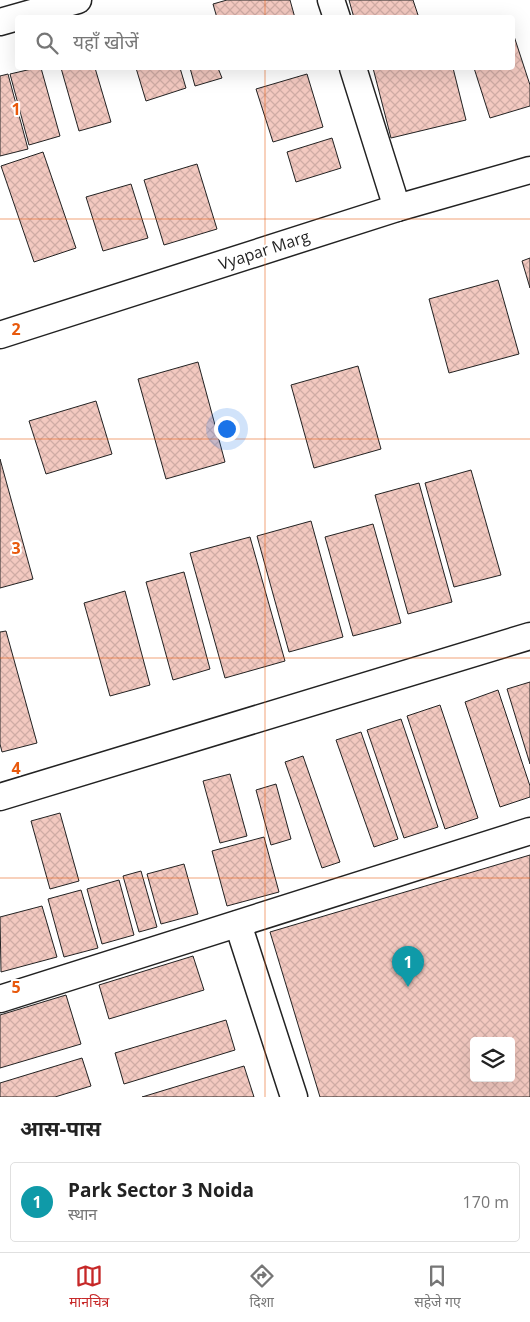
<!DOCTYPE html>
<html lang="hi">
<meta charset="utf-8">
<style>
:root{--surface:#fff;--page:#f6f6f6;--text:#222;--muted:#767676;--line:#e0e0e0;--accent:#c62828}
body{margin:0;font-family:"Open Sans","Noto Sans Devanagari",sans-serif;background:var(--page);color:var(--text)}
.controls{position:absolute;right:15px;bottom:15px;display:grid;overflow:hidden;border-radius:5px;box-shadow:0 5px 20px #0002}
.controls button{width:45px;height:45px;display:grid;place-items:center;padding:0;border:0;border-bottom:1px solid var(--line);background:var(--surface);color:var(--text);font:25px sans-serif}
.you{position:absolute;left:226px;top:428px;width:18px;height:18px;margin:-12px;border:4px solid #fff;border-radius:50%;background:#1a73e8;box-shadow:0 0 0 8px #1a73e833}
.badge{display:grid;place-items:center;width:32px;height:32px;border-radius:50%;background:var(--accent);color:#fff;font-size:16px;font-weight:700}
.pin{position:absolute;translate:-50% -41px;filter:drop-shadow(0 1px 2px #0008)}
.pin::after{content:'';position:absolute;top:26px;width:18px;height:15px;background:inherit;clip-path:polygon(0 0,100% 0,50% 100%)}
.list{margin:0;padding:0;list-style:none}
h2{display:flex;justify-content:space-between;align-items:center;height:65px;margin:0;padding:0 20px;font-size:21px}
h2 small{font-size:16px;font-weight:400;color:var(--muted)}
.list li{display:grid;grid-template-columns:32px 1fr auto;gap:15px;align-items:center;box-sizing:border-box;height:80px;margin:0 10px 10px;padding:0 10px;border:1px solid var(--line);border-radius:5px}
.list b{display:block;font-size:19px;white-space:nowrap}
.list p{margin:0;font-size:16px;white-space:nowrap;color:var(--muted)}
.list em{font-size:16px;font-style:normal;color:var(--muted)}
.icon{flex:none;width:28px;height:28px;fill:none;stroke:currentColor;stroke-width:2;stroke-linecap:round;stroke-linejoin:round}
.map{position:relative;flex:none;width:530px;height:1097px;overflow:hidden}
.search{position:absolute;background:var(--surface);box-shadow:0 5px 20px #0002;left:15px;right:15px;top:15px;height:55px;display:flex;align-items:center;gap:12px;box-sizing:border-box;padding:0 18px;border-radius:5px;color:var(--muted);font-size:19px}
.sheet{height:155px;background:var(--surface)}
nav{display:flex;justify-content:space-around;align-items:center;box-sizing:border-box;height:70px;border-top:1px solid var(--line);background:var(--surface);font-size:14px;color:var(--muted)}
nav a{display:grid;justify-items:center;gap:2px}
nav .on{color:var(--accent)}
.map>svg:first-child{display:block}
.building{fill:url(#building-cross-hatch);stroke:#222;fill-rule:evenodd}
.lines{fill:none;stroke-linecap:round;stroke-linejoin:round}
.minor-casing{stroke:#222;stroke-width:29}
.minor{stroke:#fff;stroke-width:26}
.grid{fill:none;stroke:#e8590c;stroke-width:1;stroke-opacity:0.55}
.labels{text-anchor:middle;stroke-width:4;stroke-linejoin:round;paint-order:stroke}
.street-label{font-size:16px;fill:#222;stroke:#fff}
.grid-label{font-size:16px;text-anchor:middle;font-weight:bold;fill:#e8590c;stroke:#fff;stroke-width:4;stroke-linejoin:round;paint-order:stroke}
</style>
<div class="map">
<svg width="530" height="1097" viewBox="0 0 530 1097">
<defs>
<pattern id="building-cross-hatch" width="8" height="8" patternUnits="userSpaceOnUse" patternTransform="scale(1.25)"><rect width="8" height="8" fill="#f3c9c0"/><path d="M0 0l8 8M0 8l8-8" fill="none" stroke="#d0aca5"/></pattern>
</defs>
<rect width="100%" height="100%" fill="#fff"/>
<g class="building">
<polygon points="227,0 290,0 295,18 217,18 213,4"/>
<polygon points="349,0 413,0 419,18 354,18"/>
<polygon points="512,30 530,85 530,106 490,118 474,68 512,68"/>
<polygon points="36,68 41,68 60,136 29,145 10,74"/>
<polygon points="61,68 95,68 111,122 79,131"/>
<polygon points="136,68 180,68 186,88 146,101"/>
<polygon points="190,68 218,68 222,78 195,86"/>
<polygon points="373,68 453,68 466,120 391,138"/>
<polygon points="8,74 28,149 0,156 0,76"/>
<polygon points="307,74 323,127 273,142 256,89"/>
<polygon points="332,138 341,168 296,182 287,152"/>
<polygon points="43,152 76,248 34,262 1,166"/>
<polygon points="197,164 217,229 164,245 144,180"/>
<polygon points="131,184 148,238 103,251 86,197"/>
<polygon points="530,258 530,288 522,261"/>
<polygon points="498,280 519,354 449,373 429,299"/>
<polygon points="198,362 225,462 166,479 138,379"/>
<polygon points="358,366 381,449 314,468 291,385"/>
<polygon points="96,401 112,454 46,474 29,421"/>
<polygon points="0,459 33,579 0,588"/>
<polygon points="471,470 501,575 454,587 425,483"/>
<polygon points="419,483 452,602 408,614 375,495"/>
<polygon points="311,521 343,637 289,652 257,536"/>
<polygon points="373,524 401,623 353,636 325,537"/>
<polygon points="250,537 285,661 225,678 190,553"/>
<polygon points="184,572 210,669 173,680 146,582"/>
<polygon points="125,591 150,685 110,696 84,603"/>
<polygon points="6,631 37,743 2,752 0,744 0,632"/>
<polygon points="530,682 530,764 507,689"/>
<polygon points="498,690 530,786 530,797 500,807 465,702"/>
<polygon points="440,705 478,818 445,829 407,716"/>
<polygon points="401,719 438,827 404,838 367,730"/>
<polygon points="361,732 398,839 374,847 336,740"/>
<polygon points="303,756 340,862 322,868 285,762"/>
<polygon points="230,774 247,836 220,843 203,781"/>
<polygon points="276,784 291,839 271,845 256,790"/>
<polygon points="60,813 79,881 50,889 31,821"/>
<polygon points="264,837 279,892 227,906 212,851"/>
<path d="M530 855V1097H320L270 932ZM474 1041H511V1078H474Z"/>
<polygon points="184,864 198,914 161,924 147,874"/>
<polygon points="141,871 157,927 139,932 123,876"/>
<polygon points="119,880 134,935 102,944 87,889"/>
<polygon points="81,890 98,948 64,957 48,899"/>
<polygon points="42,906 57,957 1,972 0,917"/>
<polygon points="193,956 204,990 109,1019 99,985"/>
<polygon points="66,995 81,1044 0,1068 0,1015"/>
<polygon points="226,1020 235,1050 124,1084 115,1053"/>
<polygon points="82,1058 91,1086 55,1097 0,1097 0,1083"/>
<polygon points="244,1066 254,1097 142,1097"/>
</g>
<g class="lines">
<g class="minor-casing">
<g id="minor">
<polyline points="331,0 337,18"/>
<polyline points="0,22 78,0"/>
<polyline points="353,68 397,208"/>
<polyline points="0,335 397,208 530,170"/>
<polyline points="0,797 530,636"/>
<polyline points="238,924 294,1097"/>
<polyline points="0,999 530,831"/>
</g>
</g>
<use href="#minor" class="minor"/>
</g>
<path class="grid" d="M265 0V18M265 68V1097M0 219H530M0 439H530M0 658H530M0 878H530"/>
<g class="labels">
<g class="street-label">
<text transform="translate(264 250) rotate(-18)" y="6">Vyapar Marg</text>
</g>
</g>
<g class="grid-label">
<text x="16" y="115">1</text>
<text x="16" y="335">2</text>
<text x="16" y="554">3</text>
<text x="16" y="774">4</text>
<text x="16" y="993">5</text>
</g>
</svg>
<div class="controls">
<button><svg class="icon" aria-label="layers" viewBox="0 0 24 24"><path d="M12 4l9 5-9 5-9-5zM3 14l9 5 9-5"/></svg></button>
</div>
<div class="you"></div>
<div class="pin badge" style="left:408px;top:987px;background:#0f9aa8">1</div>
<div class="search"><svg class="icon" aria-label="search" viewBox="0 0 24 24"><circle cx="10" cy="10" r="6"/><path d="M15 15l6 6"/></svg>यहाँ खोजें</div>
</div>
<section class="sheet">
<h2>आस-पास<small></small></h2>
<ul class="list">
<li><span class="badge" style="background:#0f9aa8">1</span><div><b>Park Sector 3 Noida</b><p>स्थान</p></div><em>170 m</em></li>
</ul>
</section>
<nav>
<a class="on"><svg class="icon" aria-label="map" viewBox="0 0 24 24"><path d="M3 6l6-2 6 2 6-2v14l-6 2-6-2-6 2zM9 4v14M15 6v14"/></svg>मानचित्र</a>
<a><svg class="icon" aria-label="directions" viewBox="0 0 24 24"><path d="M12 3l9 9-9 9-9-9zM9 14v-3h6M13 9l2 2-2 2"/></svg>दिशा</a>
<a><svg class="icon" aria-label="saved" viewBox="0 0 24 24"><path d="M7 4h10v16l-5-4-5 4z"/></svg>सहेजे गए</a>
</nav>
